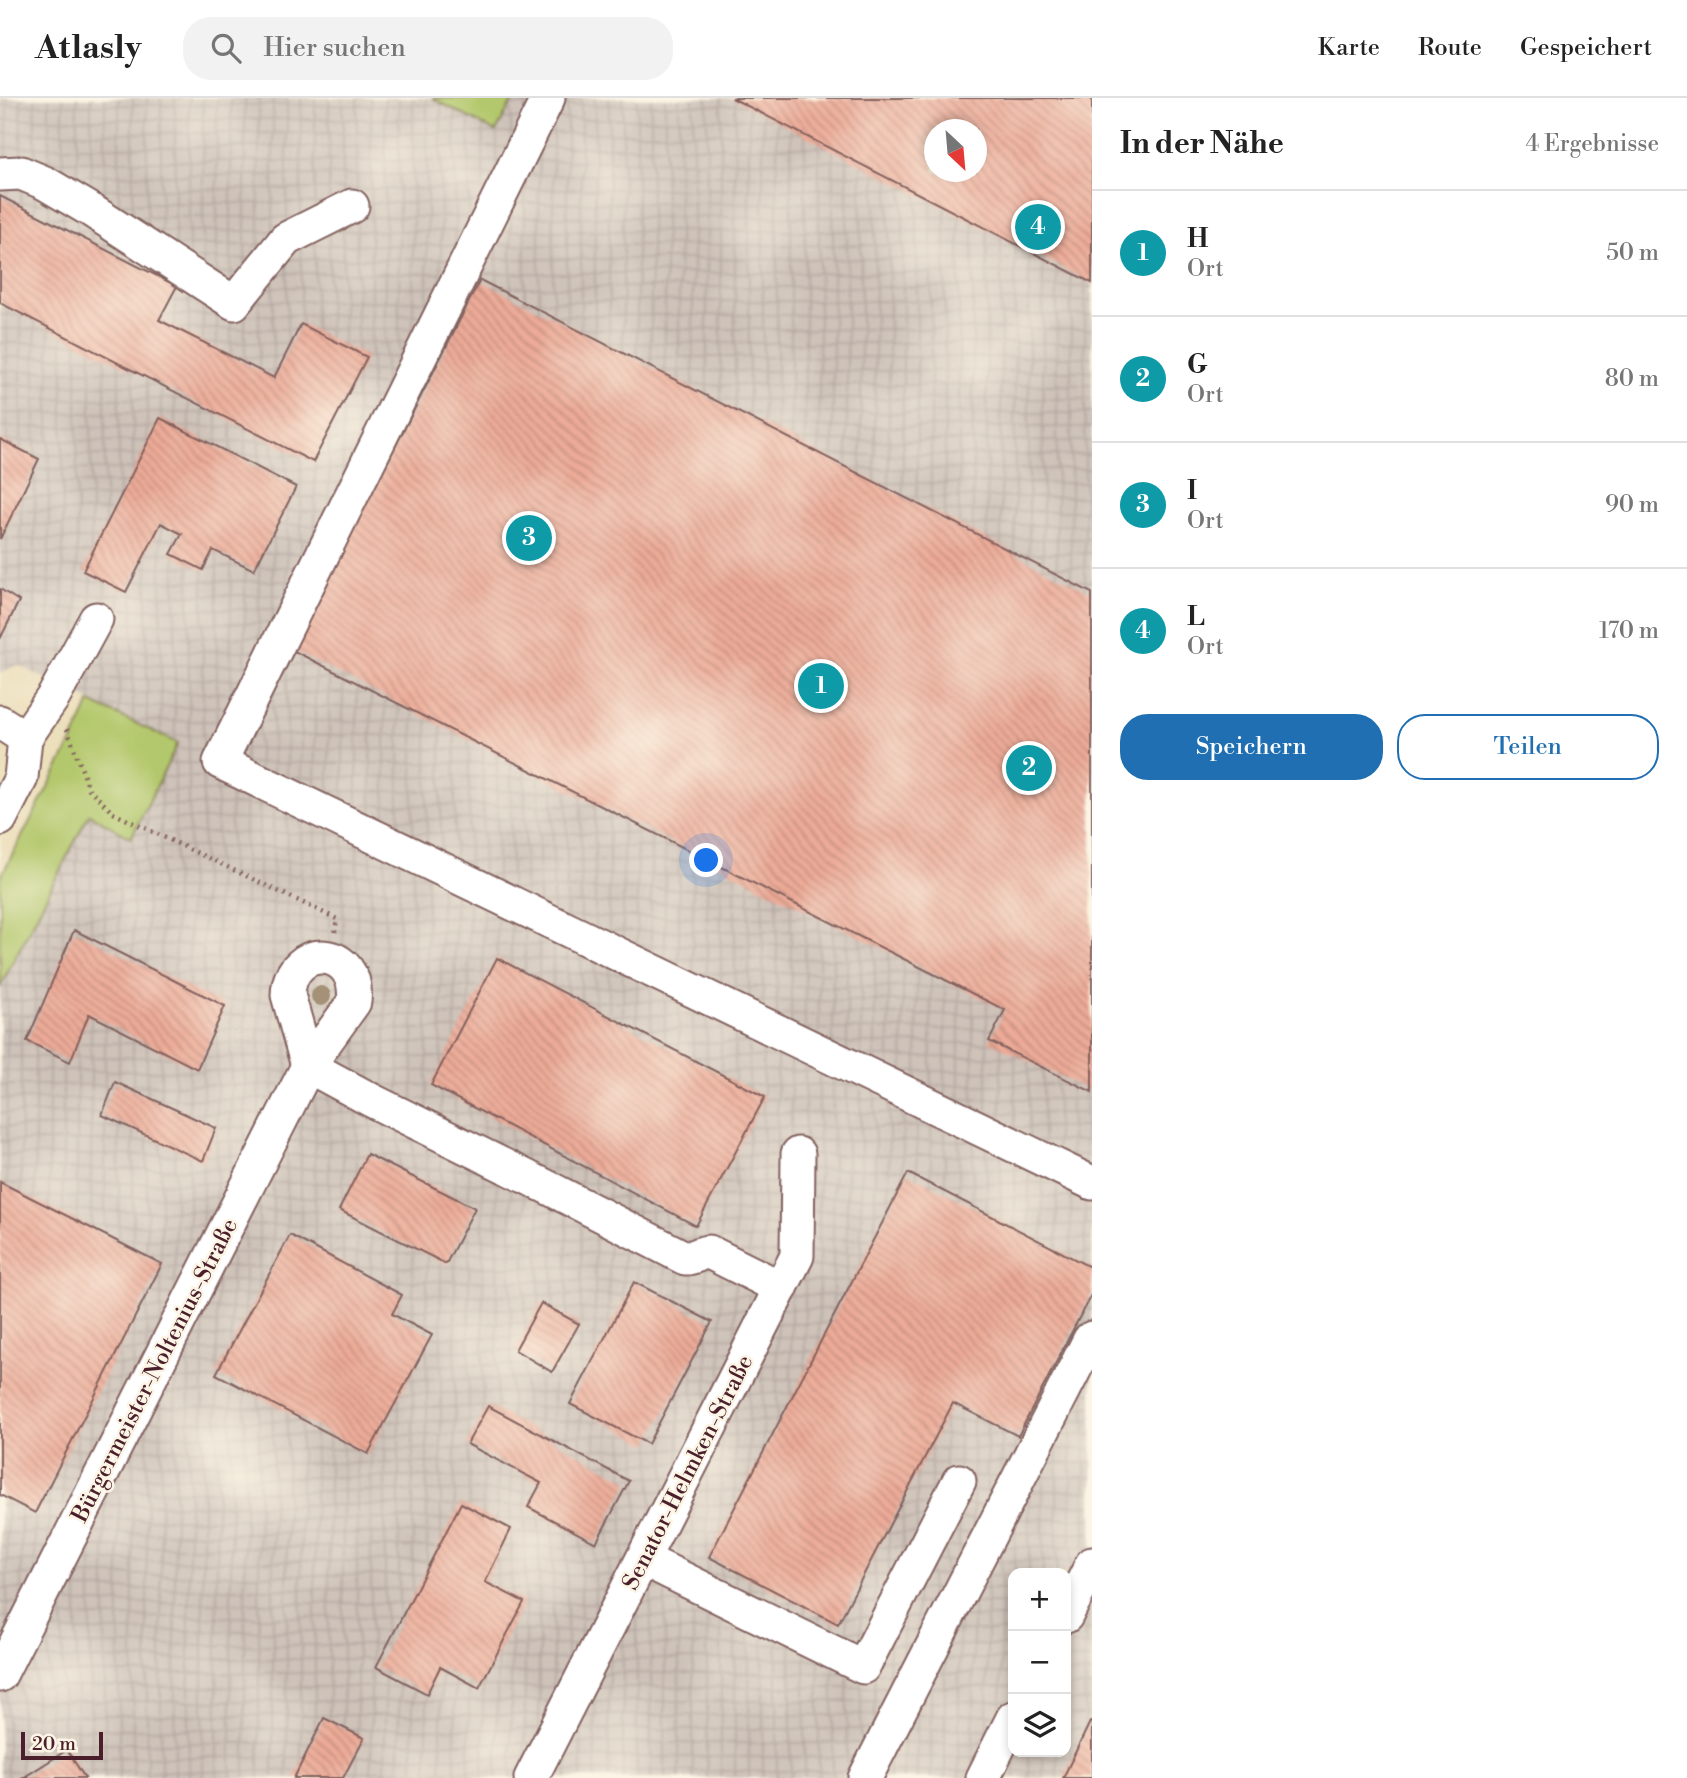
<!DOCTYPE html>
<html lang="de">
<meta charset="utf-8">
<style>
:root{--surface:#fff;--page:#f2f2f2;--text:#222;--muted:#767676;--line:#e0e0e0;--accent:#1f6fb2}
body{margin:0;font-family:"Libre Bodoni",serif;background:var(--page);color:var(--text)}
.controls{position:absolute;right:21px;bottom:21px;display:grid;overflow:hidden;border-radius:14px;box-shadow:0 4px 10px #0003}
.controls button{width:63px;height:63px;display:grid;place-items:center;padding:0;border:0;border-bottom:2px solid var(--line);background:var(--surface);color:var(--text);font:35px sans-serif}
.compass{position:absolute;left:924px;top:21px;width:63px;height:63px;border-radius:50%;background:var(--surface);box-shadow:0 4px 10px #0003;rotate:154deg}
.scale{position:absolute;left:21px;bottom:18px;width:82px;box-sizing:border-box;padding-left:7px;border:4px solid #4a1f2b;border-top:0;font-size:19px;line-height:24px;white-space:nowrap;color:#4a1f2b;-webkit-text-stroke:5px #fcf5e5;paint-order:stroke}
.you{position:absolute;left:707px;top:763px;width:24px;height:24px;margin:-18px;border:5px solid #fff;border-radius:50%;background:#1a73e8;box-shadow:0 0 0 10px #1a73e833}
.badge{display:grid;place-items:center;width:46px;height:46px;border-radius:50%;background:var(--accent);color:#fff;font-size:23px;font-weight:700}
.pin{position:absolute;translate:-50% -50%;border:4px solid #fff;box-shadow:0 2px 7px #0006}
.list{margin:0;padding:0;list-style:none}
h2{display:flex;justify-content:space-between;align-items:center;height:91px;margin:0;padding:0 28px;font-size:30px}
h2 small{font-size:23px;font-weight:400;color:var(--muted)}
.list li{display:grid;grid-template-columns:46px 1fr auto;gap:21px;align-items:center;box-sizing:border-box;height:126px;padding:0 28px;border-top:2px solid var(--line)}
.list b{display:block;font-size:26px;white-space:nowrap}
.list p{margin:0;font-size:23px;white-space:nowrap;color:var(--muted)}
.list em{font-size:23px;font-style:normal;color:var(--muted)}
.actions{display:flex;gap:14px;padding:21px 28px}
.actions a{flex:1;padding:16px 0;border:2px solid var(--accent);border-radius:28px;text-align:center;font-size:24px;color:var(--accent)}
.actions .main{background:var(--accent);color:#fff}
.icon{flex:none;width:38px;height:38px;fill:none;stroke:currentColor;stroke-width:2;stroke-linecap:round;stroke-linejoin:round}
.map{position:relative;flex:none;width:1092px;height:1680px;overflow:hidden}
header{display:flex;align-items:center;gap:42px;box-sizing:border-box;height:98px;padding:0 35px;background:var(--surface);border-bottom:2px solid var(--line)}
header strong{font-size:33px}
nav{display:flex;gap:38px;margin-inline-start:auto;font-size:24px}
.search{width:490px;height:63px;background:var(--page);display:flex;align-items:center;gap:18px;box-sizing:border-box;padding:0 24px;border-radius:28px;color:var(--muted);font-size:26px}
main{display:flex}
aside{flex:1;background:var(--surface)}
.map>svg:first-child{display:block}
.industrial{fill:url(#industrial-grid);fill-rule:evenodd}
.green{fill:#b3c86c;stroke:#7e744c;stroke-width:2}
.building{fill:url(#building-back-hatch);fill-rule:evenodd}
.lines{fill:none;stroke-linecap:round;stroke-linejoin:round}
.minor-casing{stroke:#83625e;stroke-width:37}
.path{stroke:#83625e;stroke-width:4.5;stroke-dasharray:2 5;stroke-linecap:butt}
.minor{stroke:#fff;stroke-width:33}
.tree{fill:#a49177}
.labels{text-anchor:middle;stroke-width:5;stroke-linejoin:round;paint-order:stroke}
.street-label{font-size:23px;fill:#4a1f2b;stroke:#fcf5e5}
</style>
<header>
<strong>Atlasly</strong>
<div class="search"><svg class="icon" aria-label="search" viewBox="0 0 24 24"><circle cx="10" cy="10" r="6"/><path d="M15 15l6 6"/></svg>Hier suchen</div>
<nav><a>Karte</a><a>Route</a><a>Gespeichert</a></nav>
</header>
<main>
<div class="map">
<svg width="1092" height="1680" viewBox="0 0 1092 1680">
<defs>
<pattern id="industrial-grid" width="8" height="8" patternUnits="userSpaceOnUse" patternTransform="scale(1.75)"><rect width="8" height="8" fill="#cec2b9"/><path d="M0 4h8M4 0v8" fill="none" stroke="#b2a69f"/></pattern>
<pattern id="building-back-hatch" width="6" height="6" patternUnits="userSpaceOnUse" patternTransform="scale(1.75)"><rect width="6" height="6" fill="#edab98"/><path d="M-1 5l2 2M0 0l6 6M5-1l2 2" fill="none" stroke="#c28b7c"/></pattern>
</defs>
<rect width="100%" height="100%" fill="#fcf5e5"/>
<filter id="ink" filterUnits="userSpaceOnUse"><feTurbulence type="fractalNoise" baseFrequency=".0143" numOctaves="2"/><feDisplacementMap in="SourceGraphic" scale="14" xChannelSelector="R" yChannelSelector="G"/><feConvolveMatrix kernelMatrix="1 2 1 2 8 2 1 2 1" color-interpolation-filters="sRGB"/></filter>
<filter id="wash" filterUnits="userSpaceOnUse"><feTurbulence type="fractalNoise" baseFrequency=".00686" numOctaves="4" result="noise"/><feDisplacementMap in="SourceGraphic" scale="28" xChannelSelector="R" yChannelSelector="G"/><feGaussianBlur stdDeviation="1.57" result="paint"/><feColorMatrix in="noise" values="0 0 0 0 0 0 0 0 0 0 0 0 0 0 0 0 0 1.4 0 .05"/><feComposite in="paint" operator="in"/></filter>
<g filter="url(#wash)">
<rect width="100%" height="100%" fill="#ecdfbc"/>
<path class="industrial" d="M0 0H432L496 33 514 0H1092V1680H0V889L89 716 177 645 18 567 0 575ZM934 32H976V74H934ZM1013 1475H1066V1654H1013Z"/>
<g class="green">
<polygon points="432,0 514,0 496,34"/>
<polygon points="90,604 178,645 131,740 89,716 0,889 0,780 74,640"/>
</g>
<g id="blocks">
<g class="building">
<path d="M732 0H1092V185ZM934 32H976V74H934Z"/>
<polygon points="0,98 177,188 159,222 274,280 301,226 367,259 313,364 0,205"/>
<polygon points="480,182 1092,495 1092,994 989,943 1005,912 292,552"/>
<polygon points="160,320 296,389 254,472 213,452 203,472 171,456 182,436 161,425 126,494 83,473"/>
<polygon points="0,341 39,361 0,441"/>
<polygon points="0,491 19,503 0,541"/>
<polygon points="74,832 225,908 197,971 89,916 70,964 27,943"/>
<polygon points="497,860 765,999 696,1128 431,987"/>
<polygon points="115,984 216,1030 203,1063 102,1017"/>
<polygon points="367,1056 475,1110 446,1166 339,1112"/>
<polygon points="908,1075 1092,1170 1092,1195 1018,1338 953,1305 838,1526 709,1459"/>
<polygon points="0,1084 162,1166 35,1415 0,1397"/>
<polygon points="290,1137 402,1197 392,1216 432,1237 368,1356 216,1276"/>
<polygon points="634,1184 712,1224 648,1346 570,1306"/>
<polygon points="541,1205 579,1226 552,1274 515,1252"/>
<polygon points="488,1308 629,1383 596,1445 528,1409 541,1385 467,1346"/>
<polygon points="461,1405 511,1431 485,1484 524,1504 479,1590 440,1569 427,1596 376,1569"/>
<polygon points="324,1620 364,1640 343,1680 294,1680"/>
<polygon points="1090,1624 1092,1625 1092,1680 1063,1680"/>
<polygon points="67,1652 85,1680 23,1680"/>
</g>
</g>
</g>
<g filter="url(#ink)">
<use href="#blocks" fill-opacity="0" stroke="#83625e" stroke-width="2"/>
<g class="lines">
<g class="minor-casing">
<g id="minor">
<polyline points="548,0 220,664 1092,1085"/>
<polyline points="0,76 21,75 45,85 89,111 234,205 286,141 352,108"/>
<polyline points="0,624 25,640"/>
<polyline points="0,721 21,680 25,640 54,598 96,521"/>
<path d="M308 968 371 1002 549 1090 685 1160C693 1161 700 1154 709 1154L781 1190"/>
<polyline points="643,1461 863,1569 959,1383"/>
<polyline points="1066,1518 1092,1466"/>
<path d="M0 1577 308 968 354 904C361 848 290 843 288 897L308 968"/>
<polyline points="531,1680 797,1158 798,1056"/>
<polyline points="865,1680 1090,1241 1092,1240"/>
<polyline points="983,1680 1013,1620"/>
</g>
</g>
<polyline class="path" points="67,631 89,691 113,715 337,821 335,834"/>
<use href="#minor" class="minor"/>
</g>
<circle class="tree" cx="321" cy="898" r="10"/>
</g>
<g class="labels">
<g class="street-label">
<text transform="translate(154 1272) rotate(-63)" y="8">Bürgermeister-Noltenius-Straße</text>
<text transform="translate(687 1374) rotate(-63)" y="8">Senator-Helmken-Straße</text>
</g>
</g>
</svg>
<div class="controls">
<button>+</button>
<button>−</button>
<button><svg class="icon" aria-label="layers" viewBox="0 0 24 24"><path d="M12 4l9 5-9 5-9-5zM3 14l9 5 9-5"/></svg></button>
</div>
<svg class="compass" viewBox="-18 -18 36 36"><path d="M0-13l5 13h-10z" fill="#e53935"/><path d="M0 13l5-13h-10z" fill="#767676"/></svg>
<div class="scale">20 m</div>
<div class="you"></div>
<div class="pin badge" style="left:821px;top:588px;background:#0f9aa8">1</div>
<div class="pin badge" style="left:1029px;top:670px;background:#0f9aa8">2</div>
<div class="pin badge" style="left:529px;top:440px;background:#0f9aa8">3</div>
<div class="pin badge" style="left:1038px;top:129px;background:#0f9aa8">4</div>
</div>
<aside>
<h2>In der Nähe<small>4 Ergebnisse</small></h2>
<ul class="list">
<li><span class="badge" style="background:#0f9aa8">1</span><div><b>H</b><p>Ort</p></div><em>50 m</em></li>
<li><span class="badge" style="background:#0f9aa8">2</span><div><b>G</b><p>Ort</p></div><em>80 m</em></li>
<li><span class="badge" style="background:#0f9aa8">3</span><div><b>I</b><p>Ort</p></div><em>90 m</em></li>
<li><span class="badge" style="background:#0f9aa8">4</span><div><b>L</b><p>Ort</p></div><em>170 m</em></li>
</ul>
<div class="actions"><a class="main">Speichern</a><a>Teilen</a></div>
</aside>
</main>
